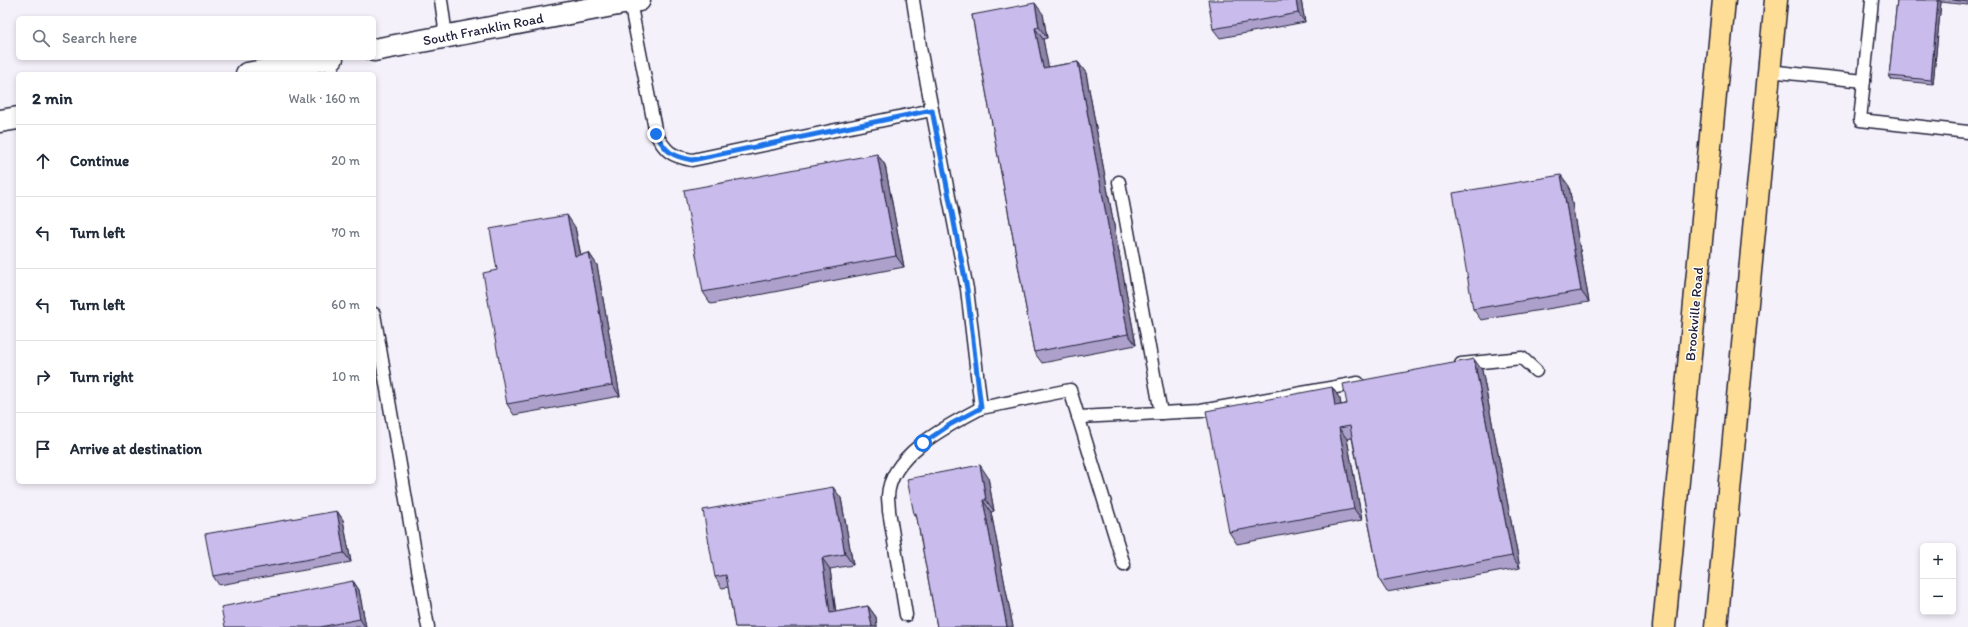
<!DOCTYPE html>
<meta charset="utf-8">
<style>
:root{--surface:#fff;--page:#f6f6f7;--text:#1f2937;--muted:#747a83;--line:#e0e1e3}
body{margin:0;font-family:Itim,sans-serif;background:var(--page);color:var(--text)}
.controls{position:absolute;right:12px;bottom:12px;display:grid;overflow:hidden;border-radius:6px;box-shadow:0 2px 6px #0003}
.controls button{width:36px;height:36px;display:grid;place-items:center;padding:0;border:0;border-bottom:1px solid var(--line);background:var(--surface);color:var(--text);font:20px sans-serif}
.stop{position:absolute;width:12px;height:12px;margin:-9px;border:3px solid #1a73e8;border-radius:50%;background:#fff}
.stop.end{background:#1a73e8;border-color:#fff;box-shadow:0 1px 4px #0008}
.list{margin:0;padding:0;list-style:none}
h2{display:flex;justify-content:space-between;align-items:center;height:52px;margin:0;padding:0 16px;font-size:17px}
h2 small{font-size:13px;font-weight:400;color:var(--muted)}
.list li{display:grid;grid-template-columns:26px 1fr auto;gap:12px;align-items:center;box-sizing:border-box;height:72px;padding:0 16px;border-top:1px solid var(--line)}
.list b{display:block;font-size:15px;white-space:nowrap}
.list em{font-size:13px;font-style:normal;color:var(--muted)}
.icon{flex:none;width:22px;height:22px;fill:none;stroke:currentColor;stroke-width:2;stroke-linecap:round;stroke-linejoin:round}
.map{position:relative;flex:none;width:1968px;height:627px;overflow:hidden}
.search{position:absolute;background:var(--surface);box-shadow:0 2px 6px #0003;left:16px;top:16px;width:360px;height:44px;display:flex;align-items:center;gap:10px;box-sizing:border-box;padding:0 14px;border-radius:6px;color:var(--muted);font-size:15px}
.panel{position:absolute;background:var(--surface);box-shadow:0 2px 6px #0003;left:16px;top:72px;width:360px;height:412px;border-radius:6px}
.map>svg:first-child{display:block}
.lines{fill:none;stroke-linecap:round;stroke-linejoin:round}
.service-casing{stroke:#22223b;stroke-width:15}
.secondary-casing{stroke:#22223b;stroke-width:25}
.primary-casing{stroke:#22223b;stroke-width:25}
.service{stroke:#fff;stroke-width:12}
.secondary{stroke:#fff;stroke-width:22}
.primary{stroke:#fedd96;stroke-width:22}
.wall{fill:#ada1cb;stroke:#22223b}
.shaded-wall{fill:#8d83a5;stroke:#22223b}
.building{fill:#c9bbec;stroke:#22223b}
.route{stroke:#1a73e8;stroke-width:5}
.labels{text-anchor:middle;stroke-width:3;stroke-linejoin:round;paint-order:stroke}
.street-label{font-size:14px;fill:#22223b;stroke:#fff}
</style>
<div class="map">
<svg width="1968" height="627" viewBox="0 0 1968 627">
<rect width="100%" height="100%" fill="#f4f1fb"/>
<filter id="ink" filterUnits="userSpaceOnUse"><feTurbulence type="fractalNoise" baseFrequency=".025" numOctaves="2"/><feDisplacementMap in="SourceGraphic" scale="8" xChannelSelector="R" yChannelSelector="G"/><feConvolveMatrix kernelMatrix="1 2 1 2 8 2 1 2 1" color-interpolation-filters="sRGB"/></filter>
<g filter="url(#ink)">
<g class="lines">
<g class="service-casing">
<g id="service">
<polyline points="441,0 446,36"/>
<polyline points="913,0 921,53 967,289 981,408 1070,390 1124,565"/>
<polyline points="1872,0 1860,120 1968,132"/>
<path d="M630 2 656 134C666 152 671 156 692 160L932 110"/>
<polyline points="330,58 333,74"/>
<polyline points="1769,71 1864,81"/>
<polyline points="1119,182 1161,413"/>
<polyline points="374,314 428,627"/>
<polyline points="1461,364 1522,358 1536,371"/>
<polyline points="1078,417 1201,411 1358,383"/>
<path d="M906 615 889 511C889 506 888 501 888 496 890 454 949 425 981 408"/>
</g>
</g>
<g class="secondary-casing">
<g id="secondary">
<polyline points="374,50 639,0"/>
<polyline points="247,74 332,58"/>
<polyline points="0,121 18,118"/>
</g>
</g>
<g class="primary-casing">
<g id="primary">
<polyline points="1664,627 1724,0"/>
<polyline points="1716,627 1776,0"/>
</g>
</g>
<use href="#service" class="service"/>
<use href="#secondary" class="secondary"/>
<use href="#primary" class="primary"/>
</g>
<g class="wall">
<polygon points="1301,0 1305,22 1220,38 1213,29"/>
<polygon points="1897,0 1968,0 1968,5 1941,2 1933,84 1892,80 1889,76"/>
<polygon points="1043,14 1047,38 1043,39 1048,67 1078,62 1086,73 1136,345 1042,363 1034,352 972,15"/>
<polygon points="877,154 885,165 904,267 711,304 703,292"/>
<polygon points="1569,186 1589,302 1481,320 1473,309"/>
<polygon points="575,227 581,255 589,253 597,265 620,396 514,415 507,404 497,270"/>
<polygon points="1482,370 1520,568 1387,592 1380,581 1352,438 1347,439 1362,520 1237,544 1229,532 1332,387 1340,399 1341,405"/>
<polygon points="988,477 994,511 991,512 1013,627 937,627 917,518 914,514"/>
<polygon points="841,498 853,565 830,569 836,612 868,606 876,617 877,627 735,627 728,587 722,588 715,577"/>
<polygon points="337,511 343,520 351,562 219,585 213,576"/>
<polygon points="353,581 359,590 366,627 225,627"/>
</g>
<g class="shaded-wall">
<polygon points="1296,0 1301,0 1305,22 1298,13"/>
<polygon points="1938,0 1939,0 1941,2 1933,84 1931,80"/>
<polygon points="1035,3 1043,14 1047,38 1039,27"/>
<polygon points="1035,28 1043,39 1051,80 1043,68"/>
<polygon points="1078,62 1086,73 1136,345 1128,334"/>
<polygon points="877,154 885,165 904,267 896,256"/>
<polygon points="1561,175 1569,186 1589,302 1581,291"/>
<polygon points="567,215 575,227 583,267 575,256"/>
<polygon points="589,253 597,265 620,396 612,385"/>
<polygon points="1474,359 1482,370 1520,568 1512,556"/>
<polygon points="1332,387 1340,399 1343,418 1335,406"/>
<polygon points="1339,428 1347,439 1362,520 1354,509"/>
<polygon points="980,465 988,477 994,511 986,500"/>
<polygon points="833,487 841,498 853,565 845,554"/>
<polygon points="983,500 991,512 1013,627 1007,627"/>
<polygon points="337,511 343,520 351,562 344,553"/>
<polygon points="822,558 830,569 837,624 830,613"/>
<polygon points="353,581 359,590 366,627 365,627 360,619"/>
<polygon points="868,606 876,617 877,627 872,627"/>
</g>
<g class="building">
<polygon points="1208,0 1296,0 1298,13 1213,29"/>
<polygon points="1897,0 1938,0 1931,80 1889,76"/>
<polygon points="1952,0 1968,0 1968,2"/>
<polygon points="1035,3 1039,27 1035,28 1043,68 1078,62 1128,334 1034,352 972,15"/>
<polygon points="877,154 896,256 703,292 684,190"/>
<polygon points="1561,175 1581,291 1473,309 1453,193"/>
<polygon points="567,215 575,256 589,253 612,385 507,404 483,273 497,270 490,229"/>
<polygon points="1474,359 1512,556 1380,581 1350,426 1339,428 1354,509 1229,532 1206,411 1332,387 1335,406 1347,404 1343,384"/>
<polygon points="980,465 986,500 983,500 1007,627 937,627 916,513 914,514 907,479"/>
<polygon points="833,487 845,554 822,558 830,613 868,606 872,627 735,627 726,575 715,577 703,510"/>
<polygon points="337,511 344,553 213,576 205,534"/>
<polygon points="353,581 360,619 320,627 225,627 221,607"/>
</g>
</g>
<g class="lines" filter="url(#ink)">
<path class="route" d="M656 134C666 152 671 156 692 160L932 110 967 289 981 408 951 424 923 443"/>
</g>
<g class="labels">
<g class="street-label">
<text transform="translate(483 29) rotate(-11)" y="5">South Franklin Road</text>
<text transform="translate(1694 314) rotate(-85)" y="5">Brookville Road</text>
</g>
</g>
</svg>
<div class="controls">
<button>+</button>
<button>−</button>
</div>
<div class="stop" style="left:923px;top:443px"></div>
<div class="stop end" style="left:656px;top:134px"></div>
<div class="search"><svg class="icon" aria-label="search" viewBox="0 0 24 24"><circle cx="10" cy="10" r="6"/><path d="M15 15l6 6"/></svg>Search here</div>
<section class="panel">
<h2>2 min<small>Walk · 160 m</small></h2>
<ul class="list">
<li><svg class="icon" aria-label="ahead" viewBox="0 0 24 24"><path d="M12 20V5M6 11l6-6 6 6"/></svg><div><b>Continue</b></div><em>20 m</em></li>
<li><svg class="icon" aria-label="left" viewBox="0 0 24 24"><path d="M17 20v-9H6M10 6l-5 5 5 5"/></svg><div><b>Turn left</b></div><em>70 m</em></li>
<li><svg class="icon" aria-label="left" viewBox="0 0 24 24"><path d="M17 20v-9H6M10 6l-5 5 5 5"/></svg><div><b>Turn left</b></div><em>60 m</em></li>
<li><svg class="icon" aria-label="right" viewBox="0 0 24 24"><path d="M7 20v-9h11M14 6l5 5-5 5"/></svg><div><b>Turn right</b></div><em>10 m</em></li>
<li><svg class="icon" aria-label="arrive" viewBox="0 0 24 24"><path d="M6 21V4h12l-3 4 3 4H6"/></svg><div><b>Arrive at destination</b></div></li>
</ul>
</section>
</div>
